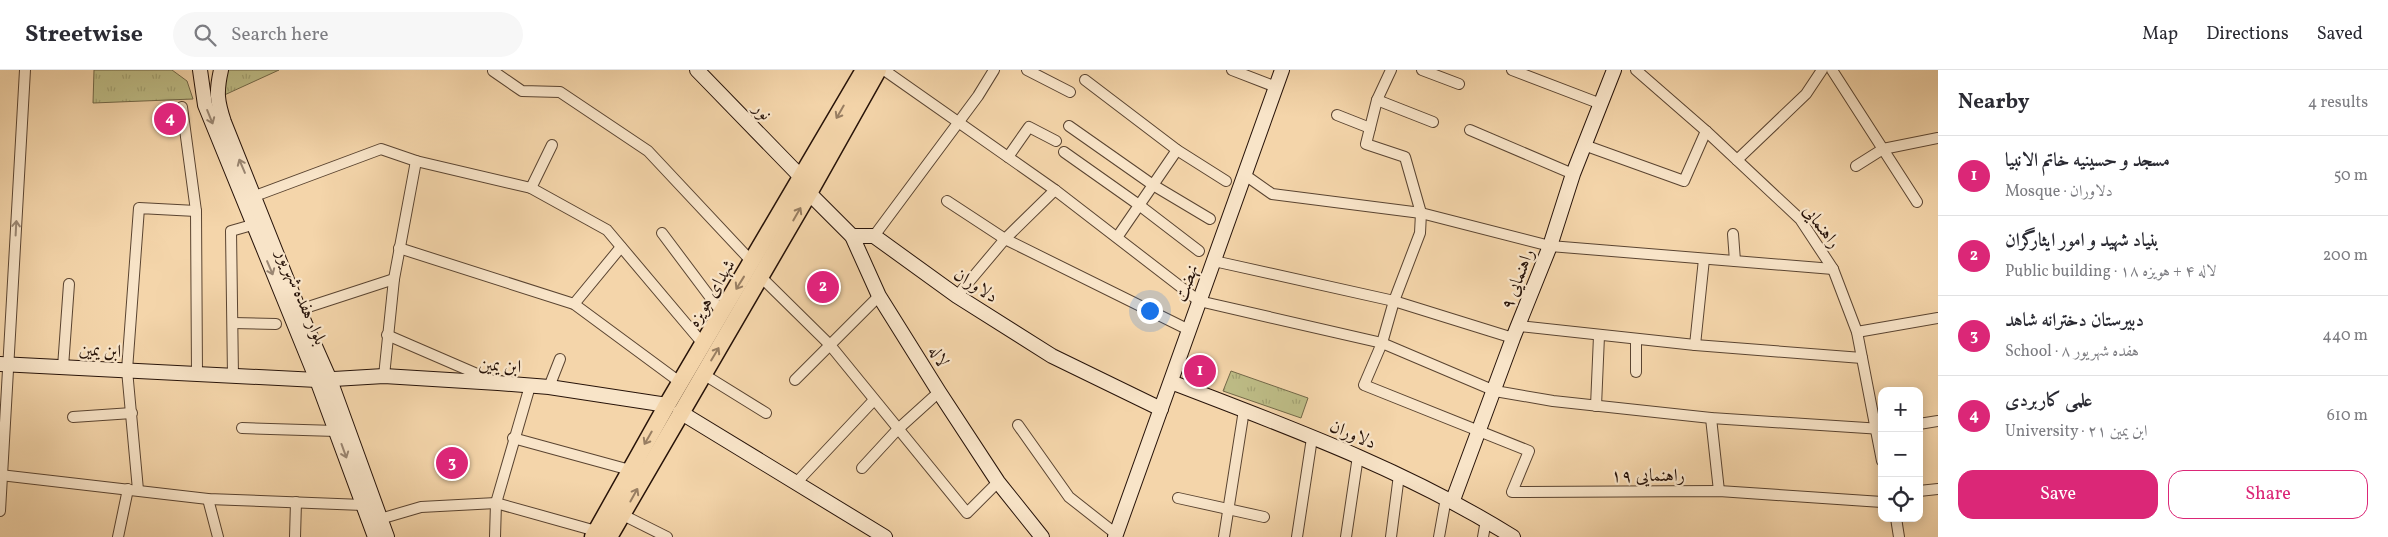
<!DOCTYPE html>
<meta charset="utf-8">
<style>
:root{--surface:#fff;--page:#f7f7f7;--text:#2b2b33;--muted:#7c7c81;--line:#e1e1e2;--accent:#db2777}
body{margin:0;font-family:Vollkorn,Amiri,serif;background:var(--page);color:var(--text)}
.controls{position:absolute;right:15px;bottom:15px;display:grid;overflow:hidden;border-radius:10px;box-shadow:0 2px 12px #0003}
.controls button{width:45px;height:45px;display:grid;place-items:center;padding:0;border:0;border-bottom:1px solid var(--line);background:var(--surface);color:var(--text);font:25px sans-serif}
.you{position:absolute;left:1149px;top:240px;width:18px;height:18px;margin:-12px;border:4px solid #fff;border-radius:50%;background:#1a73e8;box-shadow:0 0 0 8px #1a73e833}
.badge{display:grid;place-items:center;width:32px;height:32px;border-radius:50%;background:var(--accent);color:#fff;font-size:16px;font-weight:700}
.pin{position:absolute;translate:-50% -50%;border:2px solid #fff;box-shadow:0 1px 5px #0006}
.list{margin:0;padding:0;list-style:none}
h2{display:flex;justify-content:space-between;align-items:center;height:65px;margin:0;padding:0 20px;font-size:21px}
h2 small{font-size:16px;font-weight:400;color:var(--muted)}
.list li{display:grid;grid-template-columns:32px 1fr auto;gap:15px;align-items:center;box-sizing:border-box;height:80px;padding:0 20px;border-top:1px solid var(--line)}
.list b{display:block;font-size:19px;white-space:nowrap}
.list p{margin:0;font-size:16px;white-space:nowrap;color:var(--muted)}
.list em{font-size:16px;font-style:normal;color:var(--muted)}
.actions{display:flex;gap:10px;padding:15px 20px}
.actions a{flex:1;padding:11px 0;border:1px solid var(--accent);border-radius:15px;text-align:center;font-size:18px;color:var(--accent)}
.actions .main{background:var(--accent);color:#fff}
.icon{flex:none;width:28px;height:28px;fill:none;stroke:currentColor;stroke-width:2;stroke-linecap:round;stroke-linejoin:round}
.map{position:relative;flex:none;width:1938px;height:467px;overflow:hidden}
header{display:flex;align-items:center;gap:30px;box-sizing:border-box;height:70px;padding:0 25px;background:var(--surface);border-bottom:1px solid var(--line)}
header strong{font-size:24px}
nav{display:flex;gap:28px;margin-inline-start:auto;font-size:18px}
.search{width:350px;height:45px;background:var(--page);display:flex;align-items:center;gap:12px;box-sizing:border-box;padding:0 18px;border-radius:28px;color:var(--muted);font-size:19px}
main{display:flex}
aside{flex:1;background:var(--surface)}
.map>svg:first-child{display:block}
.grass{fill:url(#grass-tufts);stroke:#726848}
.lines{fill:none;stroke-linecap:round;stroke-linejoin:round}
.street-casing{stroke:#5a4431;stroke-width:12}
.secondary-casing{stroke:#271309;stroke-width:16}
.primary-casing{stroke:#271309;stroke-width:19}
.street{stroke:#f8e4c8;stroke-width:10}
.secondary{stroke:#f8e4c8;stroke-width:14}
.primary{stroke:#f4d5aa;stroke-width:16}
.oneway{stroke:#987e62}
.oneway2{stroke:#9a8672}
.labels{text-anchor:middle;stroke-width:4.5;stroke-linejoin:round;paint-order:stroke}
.street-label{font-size:18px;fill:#271309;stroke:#f8e4c8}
</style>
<header>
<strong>Streetwise</strong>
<div class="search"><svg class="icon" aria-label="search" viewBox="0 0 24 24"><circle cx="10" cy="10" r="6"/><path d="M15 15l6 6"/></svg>Search here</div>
<nav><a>Map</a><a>Directions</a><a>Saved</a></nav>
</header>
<main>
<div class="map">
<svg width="1938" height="467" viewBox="0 0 1938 467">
<defs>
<pattern id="grass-tufts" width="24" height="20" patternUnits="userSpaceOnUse" patternTransform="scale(1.25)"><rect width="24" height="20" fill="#bebd87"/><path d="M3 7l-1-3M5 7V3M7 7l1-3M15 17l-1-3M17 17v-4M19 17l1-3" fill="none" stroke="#a3a273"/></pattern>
</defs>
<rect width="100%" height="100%" fill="#f4d5aa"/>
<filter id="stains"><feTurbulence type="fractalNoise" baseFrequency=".004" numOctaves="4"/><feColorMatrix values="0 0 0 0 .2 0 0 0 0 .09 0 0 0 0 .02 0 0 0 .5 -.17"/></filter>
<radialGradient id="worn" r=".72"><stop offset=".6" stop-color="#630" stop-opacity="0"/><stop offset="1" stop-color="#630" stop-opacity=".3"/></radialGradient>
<g class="grass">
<polygon points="94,0 172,0 187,11 193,29 93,33"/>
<polygon points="223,0 279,0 220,27"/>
<polygon points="1231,301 1308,328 1301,348 1223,321"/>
</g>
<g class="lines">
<g class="street-casing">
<g id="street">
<polyline points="884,0 1055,120 1199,231 1382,273 1495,321 1553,331 1711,348 1882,359"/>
<polyline points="1027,0 1070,22"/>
<polyline points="1232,0 1276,17"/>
<polyline points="1391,0 1377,30 1366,74 1405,87 1421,143 1420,163 1394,231 1382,273 1364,315 1529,381 1512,422 1719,421 1882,432"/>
<polyline points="1422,0 1459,14"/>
<polyline points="1512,0 1601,34"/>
<polyline points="1636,0 1706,61 1800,149 1833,199 1857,262 1882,391"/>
<polyline points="1832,0 1917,132"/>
<polyline points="493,1 522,21 560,22 648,81 753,193"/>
<polyline points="1085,10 1177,80 1226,111"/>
<polyline points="1377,30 1433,52"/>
<polyline points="182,37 196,141 197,304"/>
<polyline points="1337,45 1370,58"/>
<polyline points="1069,56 1153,115 1210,149"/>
<polyline points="1470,60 1573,104"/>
<polyline points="1584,75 1684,111 1706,61"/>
<polyline points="1064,82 1139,135 1199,181"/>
<polyline points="1008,87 1029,57 1056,71"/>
<polyline points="1737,90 1806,24 1822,0"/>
<polyline points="1856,96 1883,79 1938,68"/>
<polyline points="1245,105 1272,124 1421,143 1550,176 1833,199"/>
<polyline points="531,118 552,75"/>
<polyline points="255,126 381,79 416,91 531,118 607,160 704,275"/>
<polyline points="947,131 1005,169 1189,260"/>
<polyline points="662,163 722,243"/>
<polyline points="1733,164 1735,191"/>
<polyline points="874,166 978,26 994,0"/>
<polyline points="1118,166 1177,80"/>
<polyline points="399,178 574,234 681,313"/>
<polyline points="1214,191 1394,231 1513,268"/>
<polyline points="760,206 830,275 967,443 998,412"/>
<polyline points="957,226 1005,169 1055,120"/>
<polyline points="574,234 621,177"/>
<polyline points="299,240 394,209"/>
<polyline points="233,253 276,254"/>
<polyline points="1519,256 1695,275 1862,288"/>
<polyline points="1857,262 1938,248"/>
<polyline points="387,265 491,310"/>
<polyline points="1636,269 1636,302"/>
<polyline points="1695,275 1704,189"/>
<polyline points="63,297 69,214"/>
<polyline points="703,304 766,343"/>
<polyline points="233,306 231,161 252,155"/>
<polyline points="384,306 394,209 416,91"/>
<polyline points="795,310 879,226"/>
<polyline points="549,317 560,289"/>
<polyline points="1596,336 1599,266"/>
<polyline points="73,347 132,343"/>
<polyline points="1711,348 1719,421"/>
<polyline points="1919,354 1938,351"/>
<polyline points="1018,355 1069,427 1116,464"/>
<polyline points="242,358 336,361"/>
<polyline points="513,368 630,400"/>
<polyline points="862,398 897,360 939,322"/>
<polyline points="0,405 208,429 363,435"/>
<polyline points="796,413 874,330"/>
<polyline points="138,420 127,300 139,138 196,141"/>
<polyline points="1919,421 1938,419"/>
<polyline points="1178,428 1264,447"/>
<polyline points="208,429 218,467"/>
<polyline points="0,441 25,0"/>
<polyline points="623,445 667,467"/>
<polyline points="1896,448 1899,467"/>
<polyline points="380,449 421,437 496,433 596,461"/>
<polyline points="118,467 128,419"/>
<polyline points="295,467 296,432"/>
<polyline points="495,467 496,433 530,316"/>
<polyline points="1224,467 1244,340"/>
<polyline points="1297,467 1312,368"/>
<polyline points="1346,467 1358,386"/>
<polyline points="1391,467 1399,405"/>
<polyline points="1439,467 1446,428"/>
<polyline points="1483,467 1486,450"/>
</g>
</g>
<g class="secondary-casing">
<g id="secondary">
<polyline points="200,0 205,35 317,310 375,467"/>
<path d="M221 0C216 22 217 31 224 52L299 240 330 310 387 467"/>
<polyline points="697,0 801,107"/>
<polyline points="809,123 852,166 879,226 939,322 998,412 1042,467"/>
<polyline points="852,166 874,166 957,226 1052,286 1161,339"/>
<polyline points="0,294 317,310 384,306 498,313 549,317 667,335"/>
<path d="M1171 312C1288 357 1406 400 1513 467"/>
<polyline points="680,342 885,467"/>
<polyline points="1453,430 1513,268 1550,176 1573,104 1614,0"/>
<polyline points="1115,467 1282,0"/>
</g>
</g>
<g class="primary-casing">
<g id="primary">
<polyline points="593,467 667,335 864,0"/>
<polyline points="609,467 809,123 878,0"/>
</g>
</g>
<use href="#street" class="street"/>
<use href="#secondary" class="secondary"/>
<use href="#primary" class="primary"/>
</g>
<defs><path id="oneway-shaft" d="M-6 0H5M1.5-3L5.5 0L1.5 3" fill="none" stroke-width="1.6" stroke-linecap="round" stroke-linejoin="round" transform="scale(1.25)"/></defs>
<g class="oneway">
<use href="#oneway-shaft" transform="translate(840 42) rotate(120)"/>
<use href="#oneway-shaft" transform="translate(797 144) rotate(-60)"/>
<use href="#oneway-shaft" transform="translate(740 213) rotate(122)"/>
<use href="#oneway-shaft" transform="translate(715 284) rotate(-59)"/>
<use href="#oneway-shaft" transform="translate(648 368) rotate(120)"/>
<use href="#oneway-shaft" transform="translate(634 425) rotate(-61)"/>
</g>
<g class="oneway2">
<use href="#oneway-shaft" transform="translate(210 47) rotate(68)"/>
<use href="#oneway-shaft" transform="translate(242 96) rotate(-113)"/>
<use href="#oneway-shaft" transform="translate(16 158) rotate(-87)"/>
<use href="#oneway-shaft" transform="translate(270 198) rotate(67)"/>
<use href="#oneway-shaft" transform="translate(344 381) rotate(70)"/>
</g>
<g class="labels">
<g class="street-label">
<text transform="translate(763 41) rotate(46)" y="6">نور</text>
<text transform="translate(1822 156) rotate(53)" y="6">راهنمایی</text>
<text transform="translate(1517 209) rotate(-69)" y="6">راهنمایی ۹</text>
<text transform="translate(1186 213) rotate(-70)" y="6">نهضت</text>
<text transform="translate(976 215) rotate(33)" y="6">دلاوران</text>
<text transform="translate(711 223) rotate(-59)" y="6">شهدای هویزه</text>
<text transform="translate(302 227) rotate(67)" y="6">بلوار هفده شهریور</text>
<text transform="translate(100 280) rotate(3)" y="6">ابن یمین</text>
<text transform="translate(939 286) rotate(58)" y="6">لاله</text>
<text transform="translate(500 295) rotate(4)" y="6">ابن یمین</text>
<text transform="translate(1353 364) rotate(23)" y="6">دلاوران</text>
<text x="1648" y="411">راهنمایی ۱۹</text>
</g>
</g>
<rect width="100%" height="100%" filter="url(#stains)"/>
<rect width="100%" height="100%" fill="url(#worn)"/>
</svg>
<div class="controls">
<button>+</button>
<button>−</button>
<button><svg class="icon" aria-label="locate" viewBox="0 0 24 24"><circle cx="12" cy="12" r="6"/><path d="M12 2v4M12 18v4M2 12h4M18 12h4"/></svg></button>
</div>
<div class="you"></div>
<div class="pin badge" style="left:1200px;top:301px">1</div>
<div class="pin badge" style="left:823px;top:217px">2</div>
<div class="pin badge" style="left:452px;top:393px">3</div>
<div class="pin badge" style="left:170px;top:49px">4</div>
</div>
<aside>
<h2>Nearby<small>4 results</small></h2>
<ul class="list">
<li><span class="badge">1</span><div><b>مسجد و حسینیه خاتم الانبیا</b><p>Mosque · دلاوران</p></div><em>50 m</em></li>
<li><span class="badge">2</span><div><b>بنیاد شهید و امور ایثارگران</b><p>Public building · لاله ۴ + هویزه ۱۸</p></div><em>200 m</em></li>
<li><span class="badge">3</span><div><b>دبیرستان دخترانه شاهد</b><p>School · هفده شهریور ۸</p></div><em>440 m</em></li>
<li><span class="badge">4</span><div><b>علمی کاربردی</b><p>University · ابن یمین ۲۱</p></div><em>610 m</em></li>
</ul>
<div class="actions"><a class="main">Save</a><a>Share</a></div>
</aside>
</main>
